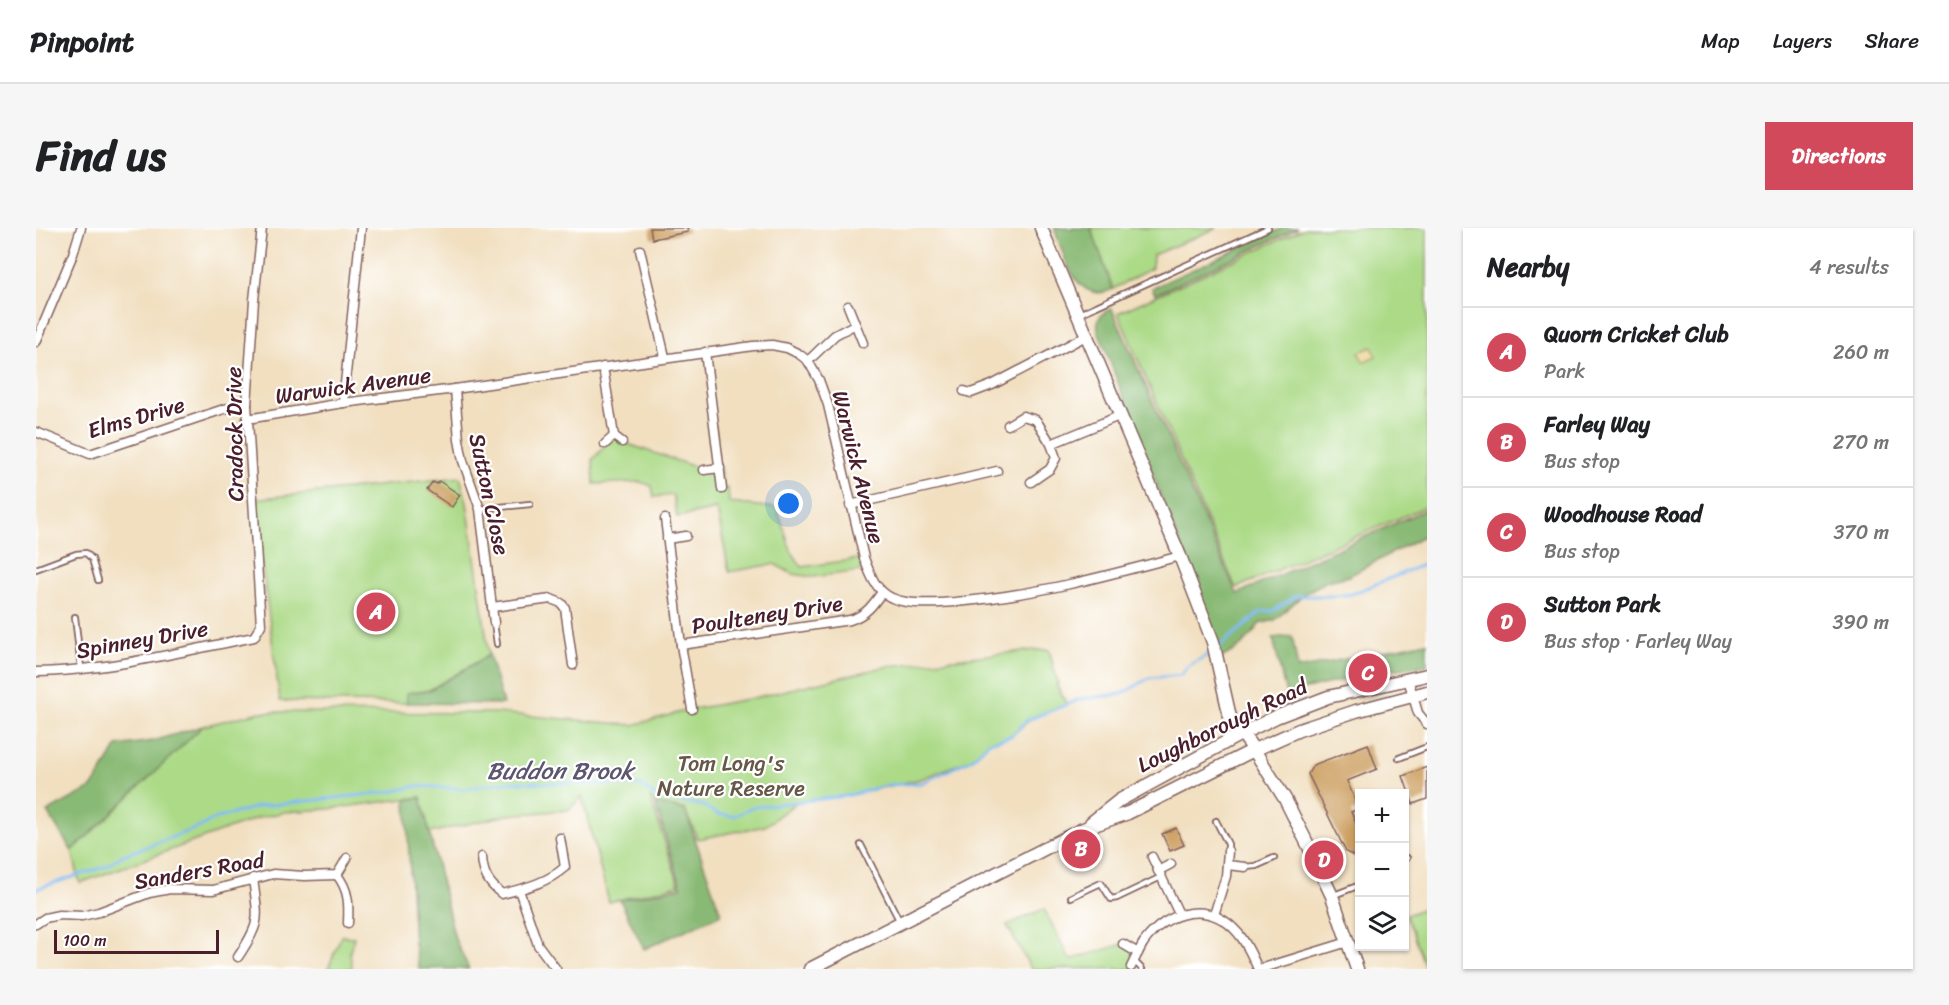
<!DOCTYPE html>
<meta charset="utf-8">
<style>
:root{--surface:#fff;--page:#f6f6f6;--text:#202124;--muted:#757577;--line:#e0e0e0;--accent:#d1495b}
body{margin:0;font-family:Sriracha,sans-serif;background:var(--page);color:var(--text)}
.controls{position:absolute;right:18px;bottom:18px;display:grid;overflow:hidden;border-radius:0px;box-shadow:0 2px 4px #0004}
.controls button{width:54px;height:54px;display:grid;place-items:center;padding:0;border:0;border-bottom:2px solid var(--line);background:var(--surface);color:var(--text);font:30px sans-serif}
.scale{position:absolute;left:18px;bottom:15px;width:165px;box-sizing:border-box;padding-left:6px;border:3px solid #4a1f2b;border-top:0;font-size:16px;line-height:21px;white-space:nowrap;color:#4a1f2b;-webkit-text-stroke:4px #fff;paint-order:stroke}
.you{position:absolute;left:753px;top:276px;width:21px;height:21px;margin:-15px;border:4px solid #fff;border-radius:50%;background:#1a73e8;box-shadow:0 0 0 9px #1a73e833}
.badge{display:grid;place-items:center;width:39px;height:39px;border-radius:50%;background:var(--accent);color:#fff;font-size:20px;font-weight:700}
.pin{position:absolute;translate:-50% -50%;border:3px solid #fff;box-shadow:0 2px 6px #0006}
.list{margin:0;padding:0;list-style:none}
h2{display:flex;justify-content:space-between;align-items:center;height:78px;margin:0;padding:0 24px;font-size:26px}
h2 small{font-size:20px;font-weight:400;color:var(--muted)}
.list li{display:grid;grid-template-columns:39px 1fr auto;gap:18px;align-items:center;box-sizing:border-box;height:90px;padding:0 24px;border-top:2px solid var(--line)}
.list b{display:block;font-size:22px;white-space:nowrap}
.list p{margin:0;font-size:20px;white-space:nowrap;color:var(--muted)}
.list em{font-size:20px;font-style:normal;color:var(--muted)}
.icon{flex:none;width:33px;height:33px;fill:none;stroke:currentColor;stroke-width:2;stroke-linecap:round;stroke-linejoin:round}
.map{position:relative;flex:none;width:1391px;height:741px;overflow:hidden;border-radius:0px}
header{display:flex;align-items:center;gap:36px;box-sizing:border-box;height:84px;padding:0 30px;background:var(--surface);border-bottom:2px solid var(--line)}
header strong{font-size:28px}
nav{display:flex;gap:33px;margin-inline-start:auto;font-size:21px}
.intro{display:flex;align-items:center;justify-content:space-between;box-sizing:border-box;height:144px;padding:0 36px}
h1{margin:0;font-size:42px}
.button{padding:15px 27px;border-radius:0px;background:var(--accent);color:#fff;font-size:21px;font-weight:700}
main{display:flex;gap:36px;padding:0 36px}
aside{flex:1;background:var(--surface);border-radius:0px;box-shadow:0 2px 4px #0004}
.map>svg:first-child{display:block}
.green{fill:#acda87;stroke:#7b7c59;stroke-width:1.5}
.forest{fill:#89ba74;stroke:#6a6c50;stroke-width:1.5}
.sand{fill:#eeda9e;stroke:#9c7c64;stroke-width:1.5}
.lines{fill:none;stroke-linecap:round;stroke-linejoin:round}
.stream{stroke:#81bcf3;stroke-width:3}
.building{fill:#cc9f60}
.lane-casing{stroke:#84625f;stroke-width:8}
.street-casing{stroke:#84625f;stroke-width:11}
.secondary-casing{stroke:#84625f;stroke-width:15}
.lane{stroke:#fff;stroke-width:4.5}
.street{stroke:#fff;stroke-width:8}
.secondary{stroke:#fff;stroke-width:12}
.labels{text-anchor:middle;stroke-width:4.5;stroke-linejoin:round;paint-order:stroke}
.street-label{font-size:22px;fill:#4a1f2b;stroke:#fff}
.park-label{font-size:22px;fill:#675747;stroke:#fff}
.water-label{font-size:24px;font-style:italic;fill:#5d5671;stroke:#fff}
</style>
<header>
<strong>Pinpoint</strong>
<nav><a>Map</a><a>Layers</a><a>Share</a></nav>
</header>
<div class="intro"><h1>Find us</h1><a class="button">Directions</a></div>
<main>
<div class="map">
<svg width="1391" height="741" viewBox="0 0 1391 741">
<rect width="100%" height="100%" fill="#fff"/>
<filter id="ink" filterUnits="userSpaceOnUse"><feTurbulence type="fractalNoise" baseFrequency=".0167" numOctaves="2"/><feDisplacementMap in="SourceGraphic" scale="12" xChannelSelector="R" yChannelSelector="G"/><feConvolveMatrix kernelMatrix="1 2 1 2 8 2 1 2 1" color-interpolation-filters="sRGB"/></filter>
<filter id="wash" filterUnits="userSpaceOnUse"><feTurbulence type="fractalNoise" baseFrequency=".008" numOctaves="4" result="noise"/><feDisplacementMap in="SourceGraphic" scale="24" xChannelSelector="R" yChannelSelector="G"/><feGaussianBlur stdDeviation="1.35" result="paint"/><feColorMatrix in="noise" values="0 0 0 0 0 0 0 0 0 0 0 0 0 0 0 0 0 1.4 0 .05"/><feComposite in="paint" operator="in"/></filter>
<g filter="url(#wash)">
<rect width="100%" height="100%" fill="#f1dfc0"/>
<g class="green">
<polygon points="1055,0 1181,0 1117,27 1116,40 1077,61"/>
<polygon points="1269,0 1391,0 1391,278 1200,360 1082,85"/>
<polygon points="578,208 586,214 668,242 684,240 687,261 692,260 693,275 741,280 755,323 766,339 828,330 833,342 776,349 757,346 738,336 693,344 681,281 641,289 637,267 618,269 616,258 605,254 558,256 557,231"/>
<polygon points="424,249 431,275 453,427 371,475 244,473 228,351 219,303 218,271"/>
<polygon points="999,422 1013,422 1022,455 1020,456 1031,476 996,490 975,508 953,514 936,531 885,551 805,569 761,574 729,598 662,611 649,582 619,575 614,569 643,657 573,674 546,569 532,582 471,587 393,605 384,569 292,581 249,584 222,590 44,655 36,623 167,498 224,484 461,485 597,497 653,482 717,470 853,438"/>
<polygon points="1391,679 1391,741 1390,741 1370,687"/>
<polygon points="1008,681 1034,732 1087,716 1102,725 1098,741 995,741 971,697"/>
<polygon points="305,708 318,709 314,724 316,741 292,741"/>
</g>
<g class="forest">
<path d="M1018 0H1055L1077 61C1039 79 1028 26 1018 0Z"/>
<polygon points="1247,0 1262,0 1119,66 1116,60"/>
<path d="M1076 81 1201 366 1391 281V306L1313 348 1291 353 1269 365 1239 392 1223 396C1213 413 1202 422 1184 430L1181 415 1062 102C1060 91 1066 84 1076 81Z"/>
<polygon points="1256,408 1262,441 1391,414 1391,437 1339,444 1250,466 1237,410"/>
<polygon points="453,427 467,476 371,475 370,465 394,462"/>
<polygon points="167,498 36,623 11,584 57,559 81,518 117,513"/>
<polygon points="385,569 419,711 433,741 383,741 378,716 370,572"/>
<polygon points="619,575 649,582 685,686 608,721 584,672 645,659"/>
</g>
<polygon class="sand" points="1336,119 1340,128 1327,134 1323,124"/>
<g class="lines">
<g class="stream">
<polyline points="1183,419 1225,384 1237,383 1260,368 1299,368 1316,366 1391,335"/>
<polyline points="0,661 71,638 85,628 164,599 178,591 225,578 354,564 381,558 427,561 469,554 604,557 620,569 668,578 681,586 698,588 717,579 810,568 852,557 886,555 936,531 953,514 975,508 991,492 1045,471 1086,466 1113,450 1145,447 1152,438 1175,425"/>
</g>
</g>
<g id="blocks">
<g class="building">
<polygon points="614,0 652,0 652,4 616,11"/>
<polygon points="403,253 424,267 416,279 391,262 397,254 401,256"/>
<polygon points="1332,516 1341,541 1311,553 1323,581 1315,584 1323,602 1323,627 1319,629 1310,624 1272,546 1277,537"/>
<polygon points="1391,539 1391,571 1377,576 1367,548"/>
<polygon points="1140,600 1148,617 1134,623 1126,606"/>
</g>
</g>
</g>
<g filter="url(#ink)">
<use href="#blocks" fill-opacity="0" stroke="#84625f" stroke-width="1.5"/>
<g class="lines">
<g class="lane-casing">
<g id="lane">
<polyline points="1043,86 1232,0"/>
<polyline points="444,281 494,276"/>
<polyline points="0,341 40,326 50,325 56,331 62,352"/>
<polyline points="39,389 45,440"/>
<polyline points="458,395 461,416"/>
<polyline points="1363,530 1391,519"/>
<polyline points="1180,593 1192,616 1192,623"/>
<polyline points="825,617 863,692"/>
<polyline points="1368,632 1371,630"/>
<polyline points="1209,639 1220,638 1238,630"/>
<polyline points="1298,667 1324,657"/>
<polyline points="1035,669 1065,655 1075,671 1081,670 1125,649"/>
<polyline points="1098,733 1106,741"/>
</g>
</g>
<g class="street-casing">
<g id="street">
<polyline points="604,22 629,129"/>
<polyline points="812,78 827,115"/>
<polyline points="0,114 37,26 45,0"/>
<polyline points="669,124 686,261"/>
<polyline points="772,133 799,107 818,97"/>
<polyline points="567,139 578,208"/>
<polyline points="419,161 423,212 427,233 444,281 458,395"/>
<polyline points="928,163 935,165 956,157 1050,108"/>
<polyline points="307,175 325,0"/>
<path d="M211 191 307 175 419 161 717 118 736 117 751 120 763 126 772 133 783 152 792 177 828 330C834 346 839 362 856 370 875 378 900 375 919 374 996 368 1070 348 1144 328"/>
<polyline points="972,197 987,188 1000,192 1015,216 1020,230 1014,241 995,254"/>
<polyline points="0,204 54,226 188,181 211,177"/>
<polyline points="569,216 578,208 586,214"/>
<polyline points="1015,216 1083,188"/>
<polyline points="668,242 684,240"/>
<polyline points="814,277 961,243"/>
<polyline points="629,291 645,417 656,481"/>
<polyline points="631,311 650,308"/>
<polyline points="456,379 515,371 525,375 529,380 537,437"/>
<path d="M645 417 814 392C830 387 837 377 846 364"/>
<path d="M0 444C70 443 149 423 218 409L225 397 211 177 218 72 226 0"/>
<polyline points="1372,451 1382,485 1391,496"/>
<path d="M446 629C447 646 452 655 466 666 489 660 511 655 529 639L524 610"/>
<polyline points="1116,629 1143,686"/>
<polyline points="1191,637 1209,639"/>
<polyline points="1122,643 1135,636"/>
<path d="M301 647C313 662 313 676 312 695"/>
<polyline points="483,662 502,717 520,741"/>
<polyline points="1178,687 1190,648 1192,623"/>
<polyline points="0,696 9,690 23,687 46,688 63,684 113,665 134,661 177,662 237,646 268,648 301,647 311,630"/>
<polyline points="1087,716 1102,725"/>
<path d="M202 729C226 693 222 692 217 650"/>
<path d="M1095 739C1099 731 1103 722 1108 714 1132 682 1173 672 1202 705 1211 715 1216 728 1222 741"/>
<polyline points="1224,741 1312,714"/>
</g>
</g>
<g class="secondary-casing">
<g id="secondary">
<polyline points="1005,0 1144,328 1177,414 1194,489 1218,522 1249,571 1274,621 1296,668 1321,741"/>
<polyline points="1055,595 1084,572 1205,506 1240,489 1292,469 1391,447"/>
<polyline points="774,741 1047,601 1092,585 1218,522 1263,502 1320,483 1391,464"/>
</g>
</g>
<use href="#lane" class="lane"/>
<use href="#street" class="street"/>
<use href="#secondary" class="secondary"/>
</g>
</g>
<g class="labels">
<g class="street-label">
<text transform="translate(317 157) rotate(-8)" y="8">Warwick Avenue</text>
<text transform="translate(100 189) rotate(-16)" y="8">Elms Drive</text>
<text transform="translate(198 206) rotate(-91)" y="8">Cradock Drive</text>
<text transform="translate(823 239) rotate(76)" y="8">Warwick Avenue</text>
<text transform="translate(454 266) rotate(78)" y="8">Sutton Close</text>
<text transform="translate(731 386) rotate(-9)" y="8">Poulteney Drive</text>
<text transform="translate(106 411) rotate(-10)" y="8">Spinney Drive</text>
<text transform="translate(1186 497) rotate(-26)" y="8">Loughborough Road</text>
<text transform="translate(163 642) rotate(-10)" y="8">Sanders Road</text>
</g>
<g class="park-label">
<text x="695" y="543">Tom Long's<tspan x="695" dy="25">Nature Reserve</tspan></text>
</g>
<g class="water-label">
<text x="524" y="551">Buddon Brook</text>
</g>
</g>
</svg>
<div class="controls">
<button>+</button>
<button>−</button>
<button><svg class="icon" aria-label="layers" viewBox="0 0 24 24"><path d="M12 4l9 5-9 5-9-5zM3 14l9 5 9-5"/></svg></button>
</div>
<div class="scale">100 m</div>
<div class="you"></div>
<div class="pin badge" style="left:340px;top:384px">A</div>
<div class="pin badge" style="left:1045px;top:621px">B</div>
<div class="pin badge" style="left:1332px;top:445px">C</div>
<div class="pin badge" style="left:1288px;top:632px">D</div>
</div>
<aside>
<h2>Nearby<small>4 results</small></h2>
<ul class="list">
<li><span class="badge">A</span><div><b>Quorn Cricket Club</b><p>Park</p></div><em>260 m</em></li>
<li><span class="badge">B</span><div><b>Farley Way</b><p>Bus stop</p></div><em>270 m</em></li>
<li><span class="badge">C</span><div><b>Woodhouse Road</b><p>Bus stop</p></div><em>370 m</em></li>
<li><span class="badge">D</span><div><b>Sutton Park</b><p>Bus stop · Farley Way</p></div><em>390 m</em></li>
</ul>
</aside>
</main>
